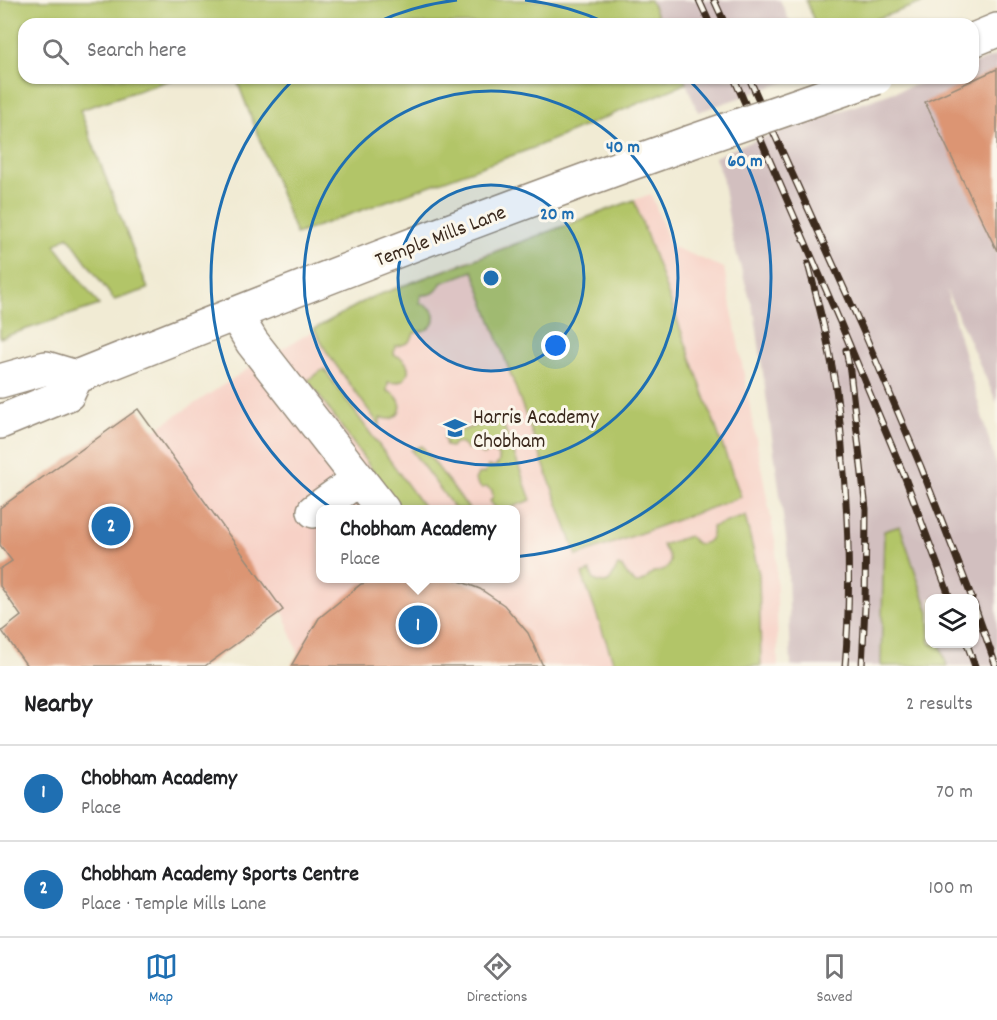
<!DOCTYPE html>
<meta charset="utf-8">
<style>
:root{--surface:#fff;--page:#f6f6f6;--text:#202124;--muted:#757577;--line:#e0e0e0;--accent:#1f6fb2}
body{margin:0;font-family:Dekko,sans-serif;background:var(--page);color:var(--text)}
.controls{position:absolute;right:18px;bottom:18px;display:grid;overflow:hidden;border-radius:12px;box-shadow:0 2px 4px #0004}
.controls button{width:54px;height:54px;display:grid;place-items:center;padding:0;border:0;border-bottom:2px solid var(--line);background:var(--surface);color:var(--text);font:30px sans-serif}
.you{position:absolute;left:556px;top:346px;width:21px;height:21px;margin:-15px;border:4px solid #fff;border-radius:50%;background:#1a73e8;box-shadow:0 0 0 9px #1a73e833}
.badge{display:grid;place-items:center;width:39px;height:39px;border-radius:50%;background:var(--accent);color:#fff;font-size:20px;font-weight:700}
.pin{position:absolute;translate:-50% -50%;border:3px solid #fff;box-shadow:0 2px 6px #0006}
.popup{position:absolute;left:316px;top:505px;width:204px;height:78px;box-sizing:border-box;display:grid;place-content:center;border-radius:12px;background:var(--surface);filter:drop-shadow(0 2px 4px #0005);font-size:20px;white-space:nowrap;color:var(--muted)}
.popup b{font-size:22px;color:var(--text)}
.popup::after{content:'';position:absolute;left:50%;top:100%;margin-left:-12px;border:12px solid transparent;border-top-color:var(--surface)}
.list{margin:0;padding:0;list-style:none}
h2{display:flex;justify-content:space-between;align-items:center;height:78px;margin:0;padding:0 24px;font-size:26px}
h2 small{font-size:20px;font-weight:400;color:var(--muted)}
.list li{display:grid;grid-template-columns:39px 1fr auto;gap:18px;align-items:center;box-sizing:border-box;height:96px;padding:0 24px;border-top:2px solid var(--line)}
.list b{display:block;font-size:22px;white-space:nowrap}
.list p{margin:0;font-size:20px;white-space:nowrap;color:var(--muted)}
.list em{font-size:20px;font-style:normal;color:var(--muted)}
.icon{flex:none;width:33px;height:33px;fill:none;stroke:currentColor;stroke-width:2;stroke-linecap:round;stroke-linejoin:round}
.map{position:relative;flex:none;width:997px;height:666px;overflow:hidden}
.search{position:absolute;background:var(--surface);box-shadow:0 2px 4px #0004;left:18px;right:18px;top:18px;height:66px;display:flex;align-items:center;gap:15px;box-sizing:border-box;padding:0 21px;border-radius:18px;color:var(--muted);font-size:22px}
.sheet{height:270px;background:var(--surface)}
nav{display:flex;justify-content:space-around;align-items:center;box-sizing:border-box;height:84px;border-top:2px solid var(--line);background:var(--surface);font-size:16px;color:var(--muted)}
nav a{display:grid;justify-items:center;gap:3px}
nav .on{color:var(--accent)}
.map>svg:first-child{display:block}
.built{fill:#f7d1c6;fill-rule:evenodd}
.industrial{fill:#d2bfbf;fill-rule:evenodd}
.green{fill:#b2c568;stroke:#767843;stroke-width:1.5}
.building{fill:#dc9573}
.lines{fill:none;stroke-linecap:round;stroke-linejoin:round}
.minor-casing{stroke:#968a79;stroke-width:36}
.minor{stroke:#fff;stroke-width:33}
.rail-casing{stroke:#3b2a1e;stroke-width:7}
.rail{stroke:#fbf7ec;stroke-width:4.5;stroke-dasharray:14;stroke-linecap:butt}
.minor-bridge-casing{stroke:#968a79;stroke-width:36;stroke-linecap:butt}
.minor-bridge{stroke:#fff;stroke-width:33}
.ring{fill:none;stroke:#1f6fb2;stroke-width:3}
.labels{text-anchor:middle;stroke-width:6;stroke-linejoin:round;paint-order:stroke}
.street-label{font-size:21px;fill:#3b2a1e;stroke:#fbf7ec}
.poi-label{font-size:21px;fill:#3b2a1e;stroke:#fbf7ec;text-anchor:start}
.centre{fill:#1f6fb2;stroke:#fbf7ec;stroke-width:3}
.ring-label{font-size:18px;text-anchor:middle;font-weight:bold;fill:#1f6fb2;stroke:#fbf7ec;stroke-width:6;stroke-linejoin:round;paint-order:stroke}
</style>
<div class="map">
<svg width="997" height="666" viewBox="0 0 997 666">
<rect width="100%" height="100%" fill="#fbf7ec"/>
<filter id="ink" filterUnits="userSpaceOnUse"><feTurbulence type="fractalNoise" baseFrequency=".0167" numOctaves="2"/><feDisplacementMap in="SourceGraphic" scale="12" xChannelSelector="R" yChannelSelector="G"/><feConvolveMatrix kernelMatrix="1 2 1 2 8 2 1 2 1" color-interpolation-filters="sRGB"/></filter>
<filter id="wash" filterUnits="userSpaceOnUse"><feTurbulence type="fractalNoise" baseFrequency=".008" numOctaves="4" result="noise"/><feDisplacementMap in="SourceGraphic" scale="24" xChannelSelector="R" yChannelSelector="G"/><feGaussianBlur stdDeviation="1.35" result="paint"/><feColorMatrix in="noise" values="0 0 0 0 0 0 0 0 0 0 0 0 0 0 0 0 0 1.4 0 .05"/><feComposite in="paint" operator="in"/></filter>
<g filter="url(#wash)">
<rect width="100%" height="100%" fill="#f1ebd4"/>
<path class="built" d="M651 194 671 246 724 268 776 546 778 666H295L298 653 283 611 205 666H27L2 631 21 616 0 586V569L11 561 0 545V508L138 409 154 430 254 365 370 298 470 259ZM320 510H516V578H320Z"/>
<g class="industrial">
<polygon points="650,0 780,0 791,24 661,24"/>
<path d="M997 55V403L946 289 997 468V666H791L787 545 755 316 732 238 722 176 715 157 742 145 935 78H973V64ZM930 598H974V644H930Z"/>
<polygon points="684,78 797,78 698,112"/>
</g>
<g class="green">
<polygon points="0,0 650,0 661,24 24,24 24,78 176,78 80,110 148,289 114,300 68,236 55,245 99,305 0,338"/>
<polygon points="806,0 930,0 862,24 815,24"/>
<polygon points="236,78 684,78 687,83 533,148 296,234"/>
<path d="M634 200 741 497 577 556 473 271 441 283C437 293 432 295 421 295L420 303C421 303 428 306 429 307 436 312 436 324 428 329 425 331 418 332 414 333 411 343 405 345 395 346L394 355C417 361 410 387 388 382L387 391C402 395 407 414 390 419 388 419 382 418 380 418V426L328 354 314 329 370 298Z"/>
<polygon points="324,369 425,509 400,509 308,380"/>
<path d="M501 418 531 500 507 509H496L490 501 493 497 492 490 487 487 481 488 475 480 478 474 485 473 488 466 494 467C499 464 501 459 497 454L490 451 484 455 481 454 477 448 472 447 467 449 460 443H454L451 447 446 446 444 436Z"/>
<polygon points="422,446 469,509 455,509 411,450"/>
<path d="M745 516 759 574 761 666H615L582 574 590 571 594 580C613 589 611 575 618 566L622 567C632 584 638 590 653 572 663 572 675 566 668 554 666 551 664 548 662 545L689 536 696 543C707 546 714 538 712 527Z"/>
<polygon points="900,526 929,613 930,644 940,644 947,666 881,666 884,531"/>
</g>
<g id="blocks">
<g class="building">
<polygon points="997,69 997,251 925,102"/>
<polygon points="138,409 283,610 205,666 27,666 2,631 21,616 0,586 0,569 12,561 0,545 0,508"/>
<polygon points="383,579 454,579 480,589 504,605 528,633 543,666 291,666 319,618 361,584"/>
</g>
</g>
</g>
<g filter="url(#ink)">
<use href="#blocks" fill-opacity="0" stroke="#968a79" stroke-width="1.5"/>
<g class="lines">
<g class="minor-casing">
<g id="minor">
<polyline points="973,40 997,30"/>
<polyline points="235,314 252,342 383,510"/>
<path d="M0 381 46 368 76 377C279 296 482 216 688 143"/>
<polyline points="0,422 68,394 76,377"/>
<polyline points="314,511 359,479"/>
</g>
</g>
<use href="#minor" class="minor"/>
<g class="rail-casing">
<g id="rail">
<polyline points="699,0 710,24"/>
<polyline points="714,0 725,24"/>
<polyline points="734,78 840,322 904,475 950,598"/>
<polyline points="749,78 866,337 921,467 972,598"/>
<path d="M808 264C817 298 826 331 832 366 838 397 841 429 843 461 849 530 851 597 845 666"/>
<polyline points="846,350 850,371 866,509 865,607 862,666"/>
<polyline points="974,604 996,666"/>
<polyline points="967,644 975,666"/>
</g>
</g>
<use href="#rail" class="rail"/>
<g class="minor-bridge-casing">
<polyline id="minor-bridge" points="688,143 876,78"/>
</g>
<use href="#minor-bridge" class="minor-bridge"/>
</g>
</g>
<circle cx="491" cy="278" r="93" fill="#1f6fb2" fill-opacity=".12"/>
<g class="ring">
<circle cx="491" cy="278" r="93"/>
<circle cx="491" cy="278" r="187"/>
<path d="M375 23A280 280 0 0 1 457 0M525 0A280 280 0 0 1 607 23M687 78A280 280 0 1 1 295 78"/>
</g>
<defs>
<g id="school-bare" transform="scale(1.8)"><path d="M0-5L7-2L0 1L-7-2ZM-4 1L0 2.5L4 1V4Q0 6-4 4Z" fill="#1f6fb2" stroke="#fbf7ec" stroke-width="2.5" paint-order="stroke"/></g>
</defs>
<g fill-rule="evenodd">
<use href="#school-bare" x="455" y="428"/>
</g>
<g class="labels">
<g class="street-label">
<text transform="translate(440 235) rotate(-21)" y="7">Temple Mills Lane</text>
</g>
<g class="poi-label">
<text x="473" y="423">Harris Academy<tspan x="473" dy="24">Chobham</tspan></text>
</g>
</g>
<circle cx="491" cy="278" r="9" class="centre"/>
<g class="ring-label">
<text x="623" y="152">40 m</text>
<text x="745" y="166">60 m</text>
<text x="557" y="219">20 m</text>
</g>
</svg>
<div class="controls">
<button><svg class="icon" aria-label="layers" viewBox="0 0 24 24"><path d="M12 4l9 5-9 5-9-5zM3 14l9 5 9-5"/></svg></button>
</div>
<div class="you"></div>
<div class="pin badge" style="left:418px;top:625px">1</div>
<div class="popup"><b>Chobham Academy</b>Place</div>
<div class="pin badge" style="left:111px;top:526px">2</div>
<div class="search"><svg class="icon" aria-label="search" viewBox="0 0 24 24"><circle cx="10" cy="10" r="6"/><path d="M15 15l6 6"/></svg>Search here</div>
</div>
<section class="sheet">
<h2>Nearby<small>2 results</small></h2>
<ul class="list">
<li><span class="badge">1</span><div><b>Chobham Academy</b><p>Place</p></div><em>70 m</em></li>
<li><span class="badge">2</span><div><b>Chobham Academy Sports Centre</b><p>Place · Temple Mills Lane</p></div><em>100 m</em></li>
</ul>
</section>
<nav>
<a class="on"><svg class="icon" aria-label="map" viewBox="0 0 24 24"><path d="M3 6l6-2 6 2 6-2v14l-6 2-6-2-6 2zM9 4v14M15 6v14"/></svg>Map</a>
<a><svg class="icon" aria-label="directions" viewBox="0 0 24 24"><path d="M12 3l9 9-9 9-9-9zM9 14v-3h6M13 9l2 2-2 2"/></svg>Directions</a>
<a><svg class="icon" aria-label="saved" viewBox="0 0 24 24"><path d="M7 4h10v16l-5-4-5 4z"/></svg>Saved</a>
</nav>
